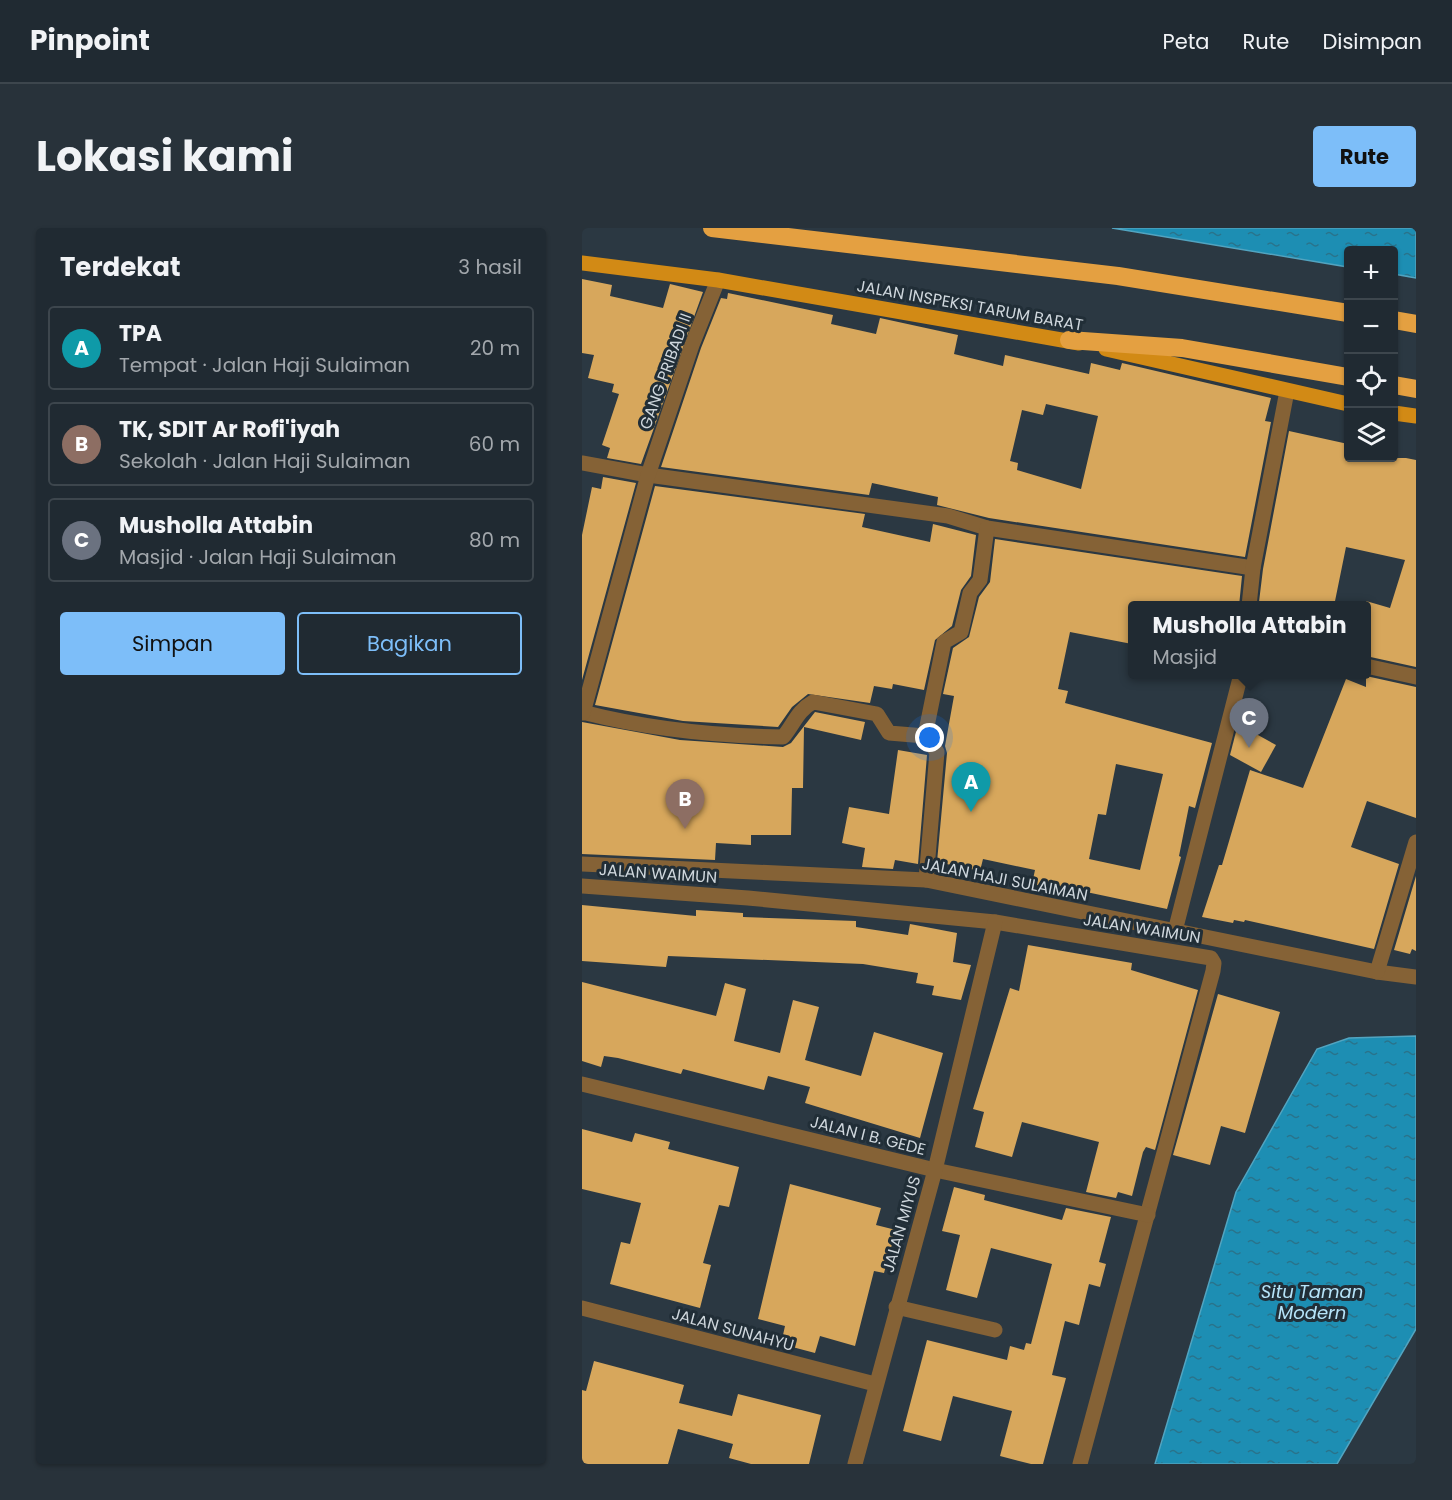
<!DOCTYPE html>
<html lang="id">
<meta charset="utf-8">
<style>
:root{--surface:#202a32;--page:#28323a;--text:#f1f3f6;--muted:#a2a7ac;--line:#3d464d;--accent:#7dbef9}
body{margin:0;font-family:Poppins,sans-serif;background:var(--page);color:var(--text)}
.controls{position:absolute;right:18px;top:18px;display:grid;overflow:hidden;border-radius:6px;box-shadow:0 2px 4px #0004}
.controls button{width:54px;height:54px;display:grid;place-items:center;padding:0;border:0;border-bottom:2px solid var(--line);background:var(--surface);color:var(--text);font:30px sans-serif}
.you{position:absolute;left:348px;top:510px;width:21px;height:21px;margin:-15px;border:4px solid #fff;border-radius:50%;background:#1a73e8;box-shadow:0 0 0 9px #1a73e833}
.badge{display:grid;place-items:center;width:39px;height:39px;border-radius:50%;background:var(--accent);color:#fff;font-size:20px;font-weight:700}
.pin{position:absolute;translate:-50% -50px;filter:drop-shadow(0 2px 3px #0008)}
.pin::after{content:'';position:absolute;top:32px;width:21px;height:18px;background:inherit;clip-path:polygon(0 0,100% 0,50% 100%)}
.popup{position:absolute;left:546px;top:373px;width:243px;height:78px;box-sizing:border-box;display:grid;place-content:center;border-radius:6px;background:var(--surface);filter:drop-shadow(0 2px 4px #0005);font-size:20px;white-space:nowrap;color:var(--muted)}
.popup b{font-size:22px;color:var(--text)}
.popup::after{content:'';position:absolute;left:50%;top:100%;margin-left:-12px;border:12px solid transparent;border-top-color:var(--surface)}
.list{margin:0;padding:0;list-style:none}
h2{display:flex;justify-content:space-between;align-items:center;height:78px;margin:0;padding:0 24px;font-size:26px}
h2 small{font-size:20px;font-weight:400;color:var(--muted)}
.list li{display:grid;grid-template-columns:39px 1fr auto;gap:18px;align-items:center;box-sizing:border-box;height:84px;margin:0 12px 12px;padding:0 12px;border:2px solid var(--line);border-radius:6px}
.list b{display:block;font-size:22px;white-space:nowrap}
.list p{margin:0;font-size:20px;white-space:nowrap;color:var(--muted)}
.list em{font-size:20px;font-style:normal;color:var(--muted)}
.actions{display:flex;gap:12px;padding:18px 24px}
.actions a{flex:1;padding:14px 0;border:2px solid var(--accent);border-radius:6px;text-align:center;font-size:21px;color:var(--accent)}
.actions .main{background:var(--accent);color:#111}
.icon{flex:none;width:33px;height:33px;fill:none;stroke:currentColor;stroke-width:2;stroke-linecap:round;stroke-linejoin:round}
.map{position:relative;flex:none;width:834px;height:1236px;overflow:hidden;border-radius:6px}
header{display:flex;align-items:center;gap:36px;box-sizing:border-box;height:84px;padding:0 30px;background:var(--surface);border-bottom:2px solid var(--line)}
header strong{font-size:28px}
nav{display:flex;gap:33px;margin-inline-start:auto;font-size:21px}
.intro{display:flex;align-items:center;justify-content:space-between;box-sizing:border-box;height:144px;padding:0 36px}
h1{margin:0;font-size:42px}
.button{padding:15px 27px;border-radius:6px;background:var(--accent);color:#111;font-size:21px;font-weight:700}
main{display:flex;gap:36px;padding:0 36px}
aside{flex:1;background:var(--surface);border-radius:6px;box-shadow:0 2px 4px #0004}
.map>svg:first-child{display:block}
.water{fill:url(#water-ripples);stroke:#52a4c0;stroke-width:1.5}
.building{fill:#d7a75c;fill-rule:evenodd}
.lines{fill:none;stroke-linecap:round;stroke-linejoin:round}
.minor{stroke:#856236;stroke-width:15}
.major{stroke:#d28a15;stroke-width:15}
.highway{stroke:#e4a041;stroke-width:18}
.labels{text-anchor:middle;stroke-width:6;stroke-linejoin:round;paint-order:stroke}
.street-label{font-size:16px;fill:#cfd7dd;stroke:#212e37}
.water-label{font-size:18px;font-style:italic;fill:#b6e4f9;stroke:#212e37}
</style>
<header>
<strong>Pinpoint</strong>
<nav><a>Peta</a><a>Rute</a><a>Disimpan</a></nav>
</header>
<div class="intro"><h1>Lokasi kami</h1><a class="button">Rute</a></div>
<main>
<aside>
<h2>Terdekat<small>3 hasil</small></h2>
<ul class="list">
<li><span class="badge" style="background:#0f9aa8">A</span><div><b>TPA</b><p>Tempat · Jalan Haji Sulaiman</p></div><em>20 m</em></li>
<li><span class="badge" style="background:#8d6e63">B</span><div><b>TK, SDIT Ar Rofi'iyah</b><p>Sekolah · Jalan Haji Sulaiman</p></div><em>60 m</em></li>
<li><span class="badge" style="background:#6b7280">C</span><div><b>Musholla Attabin</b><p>Masjid · Jalan Haji Sulaiman</p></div><em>80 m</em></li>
</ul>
<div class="actions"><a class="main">Simpan</a><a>Bagikan</a></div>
</aside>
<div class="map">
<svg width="834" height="1236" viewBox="0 0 834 1236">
<defs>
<pattern id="water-ripples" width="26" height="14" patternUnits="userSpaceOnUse" patternTransform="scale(1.5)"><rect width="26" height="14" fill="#1d8eb3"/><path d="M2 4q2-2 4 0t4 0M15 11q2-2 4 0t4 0" fill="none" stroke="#29738b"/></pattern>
</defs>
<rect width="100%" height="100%" fill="#2b3842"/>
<g class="water">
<polygon points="530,0 834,0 834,50 812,46 812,22 766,22 766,39"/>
<polygon points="834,808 834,1101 755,1236 573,1236 654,964 735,821 767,810"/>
</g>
<g class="building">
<polygon points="0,51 30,57 28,68 81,80 88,56 121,64 59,236 25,230 28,220 20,217 37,166 30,164 32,156 6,150 12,127 0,125"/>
<path d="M146 65 251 87 249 96 294 106 298 90 376 107 372 126 421 138 423 127 507 146 509 135 538 142 540 135 689 170 683 193 689 194 663 329 407 290 355 277 356 269 290 255 287 267 79 239 119 120 139 70 145 71ZM464 176 516 188 499 261 435 242 436 235 428 233 440 182 461 187Z"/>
<polygon points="707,203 766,216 766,230 824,230 834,232 834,439 784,428 784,373 808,380 823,332 764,319 752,378 694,378 677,374 681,341"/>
<polygon points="21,249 54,255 0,452 0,307 10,259 19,261"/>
<polygon points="73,258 283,286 280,299 348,314 351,296 394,307 389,348 379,362 370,398 353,412 342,462 311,456 310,461 292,458 288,475 226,466 210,479 196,499 101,493 13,477"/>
<path d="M413 311 660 348 657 378H550V416L488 404 476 461 486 463 483 475 630 515 613 580 607 578 597 628 599 629 585 681 490 661V664L450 656 453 642 401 631 398 643 355 634 365 525 363 518 372 468 361 466 371 420 387 409 397 369 408 354ZM534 536 581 546 558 642 507 631 516 586 524 587Z"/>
<polygon points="784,448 834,459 834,590 785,573 769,619 817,636 792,721 663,692 662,694 652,692 651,695 620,689 637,637 640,637 668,542 721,560 764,451 784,459"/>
<polygon points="233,484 283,494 279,512 222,499 221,560 210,560 209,607 169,607 169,617 134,615 133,632 0,626 0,494 98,512 201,519 209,515"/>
<polygon points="656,496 694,517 679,544 648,527"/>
<polygon points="316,522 345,527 336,636 313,632 311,641 280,639 283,620 260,615 267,579 307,586"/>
<polygon points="834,648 834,723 830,721 828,726 812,722"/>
<polygon points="0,677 114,688 114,682 161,685 161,689 274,693 274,699 326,707 328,696 375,705 371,734 389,737 379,772 350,767 352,758 334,755 336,745 281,736 86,728 84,739 0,733"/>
<polygon points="446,717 550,735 549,742 616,762 573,922 564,919 561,924 550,968 536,964 534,970 504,964 517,914 440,894 430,929 393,919 402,884 391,881 428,760 437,763"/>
<polygon points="0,754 134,788 143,755 164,761 152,813 198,825 211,772 237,779 223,832 279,848 292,804 361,825 338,910 223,875 228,859 186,848 182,862 101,841 99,846 36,830 22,828 19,839 0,833"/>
<polygon points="636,766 698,784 663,905 639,898 628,937 591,927"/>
<polygon points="0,901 50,914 53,905 88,914 86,921 157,939 147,979 137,977 121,1035 129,1037 118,1080 28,1056 39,1014 48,1016 59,975 0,961"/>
<polygon points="208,956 299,980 294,997 314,1002 302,1045 292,1043 273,1118 238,1108 233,1125 199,1116 203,1098 176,1091"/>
<polygon points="372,959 403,967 402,972 480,992 484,980 529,989 517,1034 524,1036 518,1059 507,1056 497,1097 483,1093 470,1147 484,1150 461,1236 449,1236 418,1228 430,1183 371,1168 359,1213 321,1203 345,1112 425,1132 428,1118 442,1122 444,1115 449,1116 470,1036 409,1020 395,1070 364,1062 378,1007 360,1003"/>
<polygon points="12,1133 102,1157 97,1175 150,1188 156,1166 239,1187 227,1236 169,1236 147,1230 151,1216 96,1201 86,1236 0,1236 0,1162 4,1163"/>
</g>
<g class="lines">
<g class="minor">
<polyline points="0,235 66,247 366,288 405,300 671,340"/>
<polyline points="667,378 671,340 705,163"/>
<polyline points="784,438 834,449"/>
<path d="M0 484C66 501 133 508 201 509 212 496 215 483 231 474L295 486 307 505 343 508 355 524 344 652"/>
<polyline points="1,485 66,247 110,117 136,52"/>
<polyline points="343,508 362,414 379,404 388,365 398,352 405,300"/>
<polyline points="0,636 344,652 795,744 834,749"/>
<polyline points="0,658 166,670 413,694 629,730 632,735 631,743 498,1236"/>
<polyline points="593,703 659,446"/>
<polyline points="795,744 834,614"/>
<polyline points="0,856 353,942 566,987"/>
<polyline points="314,1079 413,1102"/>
<polyline points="0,1080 293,1156"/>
<polyline points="273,1236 353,942 413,694"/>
</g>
<g class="major">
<polyline points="0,35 136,52 497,115"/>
<polyline points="524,121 766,176"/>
<polyline points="812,185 834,188"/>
</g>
<g class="highway">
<polyline points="130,0 536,48 766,85"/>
<polyline points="812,92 834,96"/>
<polyline points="487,112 600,120 766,149"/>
<polyline points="812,157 834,161"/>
</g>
</g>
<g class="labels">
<g class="street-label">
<text transform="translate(388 77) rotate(10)" y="6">JALAN INSPEKSI TARUM BARAT</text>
<text transform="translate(83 143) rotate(-70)" y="6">GANG PRIBADI II</text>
<text transform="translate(76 645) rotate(4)" y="6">JALAN WAIMUN</text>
<text transform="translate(423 651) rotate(11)" y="6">JALAN HAJI SULAIMAN</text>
<text transform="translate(560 700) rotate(9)" y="6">JALAN WAIMUN</text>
<text transform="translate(286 907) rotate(14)" y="6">JALAN I B. GEDE</text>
<text transform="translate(319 996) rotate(-74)" y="6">JALAN MIYUS</text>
<text transform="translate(151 1101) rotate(15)" y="6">JALAN SUNAHYU</text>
</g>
<g class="water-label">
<text x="730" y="1070">Situ Taman<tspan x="730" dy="21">Modern</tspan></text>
</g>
</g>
</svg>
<div class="controls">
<button>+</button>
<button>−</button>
<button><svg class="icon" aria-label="locate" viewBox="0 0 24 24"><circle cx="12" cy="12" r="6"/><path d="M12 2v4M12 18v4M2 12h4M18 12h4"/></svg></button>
<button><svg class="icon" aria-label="layers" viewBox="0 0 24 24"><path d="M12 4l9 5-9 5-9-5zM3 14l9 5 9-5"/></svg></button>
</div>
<div class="you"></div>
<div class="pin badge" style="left:389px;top:584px;background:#0f9aa8">A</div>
<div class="pin badge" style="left:103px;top:601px;background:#8d6e63">B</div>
<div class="pin badge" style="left:667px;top:520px;background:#6b7280">C</div>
<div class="popup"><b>Musholla Attabin</b>Masjid</div>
</div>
</main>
